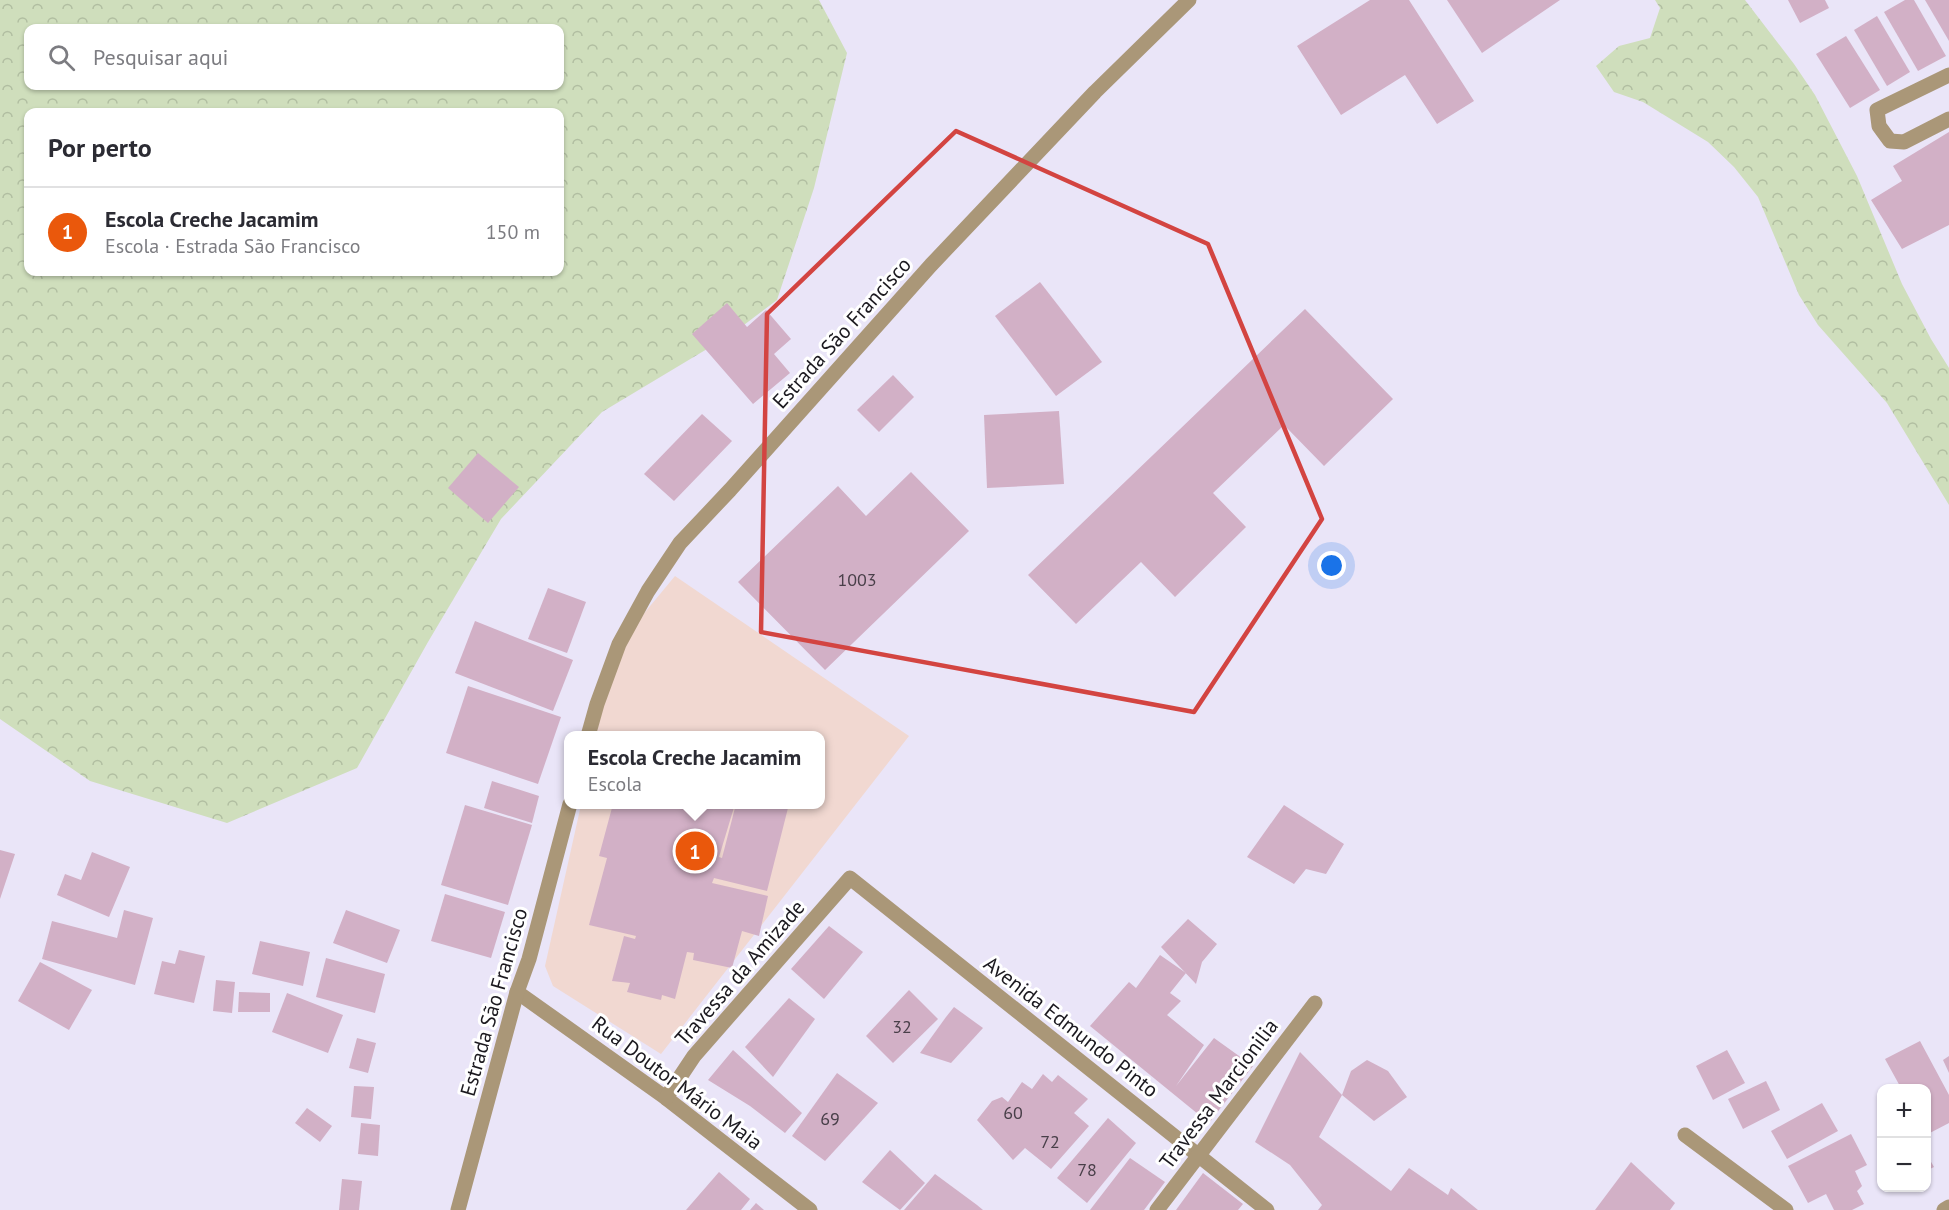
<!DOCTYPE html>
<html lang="pt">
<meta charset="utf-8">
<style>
:root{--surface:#fff;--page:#f7f7f7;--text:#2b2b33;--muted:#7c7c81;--line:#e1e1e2;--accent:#ea580c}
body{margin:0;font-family:"PT Sans",sans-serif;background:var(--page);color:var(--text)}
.controls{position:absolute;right:18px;bottom:18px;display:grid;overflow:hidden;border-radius:12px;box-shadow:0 2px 4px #0004}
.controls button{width:54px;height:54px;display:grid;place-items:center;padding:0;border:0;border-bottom:2px solid var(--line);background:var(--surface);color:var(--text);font:30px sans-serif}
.you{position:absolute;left:1332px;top:566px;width:21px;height:21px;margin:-15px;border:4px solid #fff;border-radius:50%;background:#1a73e8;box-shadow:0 0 0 9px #1a73e833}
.badge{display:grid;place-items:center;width:39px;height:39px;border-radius:50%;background:var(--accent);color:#fff;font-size:20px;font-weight:700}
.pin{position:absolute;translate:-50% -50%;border:3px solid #fff;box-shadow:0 2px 6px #0006}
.popup{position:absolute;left:564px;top:731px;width:261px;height:78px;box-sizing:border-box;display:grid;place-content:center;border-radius:12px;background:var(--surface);filter:drop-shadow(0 2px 4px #0005);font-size:20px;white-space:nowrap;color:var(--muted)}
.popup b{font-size:22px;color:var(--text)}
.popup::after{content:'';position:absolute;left:50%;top:100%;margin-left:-12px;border:12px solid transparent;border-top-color:var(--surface)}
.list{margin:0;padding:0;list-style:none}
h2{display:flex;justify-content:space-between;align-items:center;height:78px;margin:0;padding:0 24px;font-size:26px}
h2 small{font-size:20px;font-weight:400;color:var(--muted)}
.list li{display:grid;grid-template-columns:39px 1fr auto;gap:18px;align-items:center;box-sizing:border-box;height:90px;padding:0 24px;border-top:2px solid var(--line)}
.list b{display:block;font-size:22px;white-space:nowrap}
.list p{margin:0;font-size:20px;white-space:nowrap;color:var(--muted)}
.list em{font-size:20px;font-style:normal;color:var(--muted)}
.icon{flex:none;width:33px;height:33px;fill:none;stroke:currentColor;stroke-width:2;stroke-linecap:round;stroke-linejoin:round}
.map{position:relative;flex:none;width:1949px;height:1210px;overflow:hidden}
.search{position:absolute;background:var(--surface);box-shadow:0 2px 4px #0004;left:24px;top:24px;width:540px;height:66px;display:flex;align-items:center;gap:15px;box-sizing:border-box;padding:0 21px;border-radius:12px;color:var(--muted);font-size:22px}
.panel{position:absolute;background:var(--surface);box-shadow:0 2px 4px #0004;left:24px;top:108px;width:540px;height:168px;border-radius:12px}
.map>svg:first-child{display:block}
.education{fill:#f1d8d1}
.forest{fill:url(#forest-crowns);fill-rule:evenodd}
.building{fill:#d2b0c6}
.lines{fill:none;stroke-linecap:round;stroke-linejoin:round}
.minor{stroke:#aa9778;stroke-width:15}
.marked{fill:none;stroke:#d34441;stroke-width:4.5;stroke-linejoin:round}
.labels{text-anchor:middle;stroke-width:6;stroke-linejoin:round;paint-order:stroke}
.number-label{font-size:18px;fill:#493f49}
.street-label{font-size:21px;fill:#1b191f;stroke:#fff}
</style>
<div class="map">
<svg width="1949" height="1210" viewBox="0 0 1949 1210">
<defs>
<pattern id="forest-crowns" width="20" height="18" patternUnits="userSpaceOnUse" patternTransform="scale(1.5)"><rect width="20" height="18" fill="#cfdebc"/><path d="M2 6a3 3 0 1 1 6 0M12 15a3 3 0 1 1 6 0" fill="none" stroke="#b1bea1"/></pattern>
</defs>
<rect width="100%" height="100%" fill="#eae5f8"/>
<polygon class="education" points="675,576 909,736 661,1054 553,986 545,966 581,805 821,804 821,736 596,735 612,662 636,623"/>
<g class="forest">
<path d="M0 0H819L847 53 814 188 777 300 732 334 602 412 501 519 428 642 357 768 227 823 90 781 0 719ZM28 28H560V86H28ZM28 112H560V272H28Z"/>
<polygon points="1655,0 1745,0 1794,64 1815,95 1857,176 1902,284 1931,339 1949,368 1949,505 1887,403 1818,325 1799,295 1758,197 1734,167 1708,142 1643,102 1614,92 1596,66 1619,46 1650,38 1660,8"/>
</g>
<g class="building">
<polygon points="1370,0 1409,0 1474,101 1437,124 1405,75 1341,115 1297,46"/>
<polygon points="1447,0 1560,0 1482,53"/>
<polygon points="1788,0 1825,0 1829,8 1800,23"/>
<polygon points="1905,0 1914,0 1946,56 1918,71 1884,12"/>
<polygon points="1925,0 1949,0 1949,41"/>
<polygon points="1877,16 1910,72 1887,86 1854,30"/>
<polygon points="1846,36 1880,90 1850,108 1816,54"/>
<polygon points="1949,132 1949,225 1902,249 1871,200 1902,181 1893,166"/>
<polygon points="1040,282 1102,362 1056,396 995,316"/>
<polygon points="727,303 747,327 766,310 791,339 774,354 790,373 753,404 692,334"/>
<polygon points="1305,309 1393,399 1324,466 1284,425 1213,493 1246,527 1175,597 1141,562 1076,624 1028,575"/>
<polygon points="893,375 914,397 879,432 857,410"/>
<polygon points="1059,411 1064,484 987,488 984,415"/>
<polygon points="702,414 732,441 674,501 644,474"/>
<polygon points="478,453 519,487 488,523 448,488"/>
<polygon points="911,472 969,531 825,670 738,582 838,486 866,516"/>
<polygon points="548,588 586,602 567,653 528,639"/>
<polygon points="475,621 573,660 553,711 455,673"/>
<polygon points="468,686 561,717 538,784 446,753"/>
<polygon points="492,781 539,796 532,823 484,808"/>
<polygon points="613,804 735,804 719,857 722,858 736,804 789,804 767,891 714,878 712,883 768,896 759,936 742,931 732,968 693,960 694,953 687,952 675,999 662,995 661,1000 627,992 630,983 612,981 624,936 635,939 636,936 589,925 607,858 599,856"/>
<polygon points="465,805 532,825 508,905 441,885"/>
<polygon points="1284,805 1344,844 1326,874 1306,869 1294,884 1247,857"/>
<polygon points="0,850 15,854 0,899"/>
<polygon points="92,852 130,867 109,917 57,895 65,874 81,880"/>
<polygon points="445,894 505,912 491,958 431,941"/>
<polygon points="124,910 153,918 135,985 42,959 52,921 117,938"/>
<polygon points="346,910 400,930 387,963 333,943"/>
<polygon points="1188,919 1217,944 1202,962 1196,984 1161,947"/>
<polygon points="829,926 863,952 824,999 791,969"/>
<polygon points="260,941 310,952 303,986 252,974"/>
<polygon points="179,950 205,956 194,1003 154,994 162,961 175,964"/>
<polygon points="1160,955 1186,973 1170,993 1181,1001 1167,1015 1204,1045 1176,1086 1214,1038 1253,1066 1209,1123 1090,1026 1129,982 1136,988"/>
<polygon points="326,958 385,974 375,1013 316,997"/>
<polygon points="40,962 92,990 69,1030 18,1001"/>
<polygon points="216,980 235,982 232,1013 213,1011"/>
<polygon points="909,990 938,1019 893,1063 866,1036"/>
<polygon points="239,992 270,993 270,1012 238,1012"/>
<polygon points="287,993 343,1015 328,1053 272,1032"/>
<polygon points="789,998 815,1019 773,1077 745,1047"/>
<polygon points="954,1007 983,1028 951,1063 920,1053 946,1017"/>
<polygon points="357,1038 376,1043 368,1073 349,1068"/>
<polygon points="1920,1041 1949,1095 1949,1123 1926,1135 1926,1088 1901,1088 1885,1059"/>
<polygon points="733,1050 802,1113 785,1133 750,1106 708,1080"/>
<polygon points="1727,1050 1745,1083 1713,1100 1696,1066"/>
<polygon points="1300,1052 1342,1095 1319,1137 1391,1191 1409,1168 1448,1195 1451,1188 1478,1210 1318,1210 1322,1205 1290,1165 1255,1142"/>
<polygon points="1949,1056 1949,1073 1943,1060"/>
<polygon points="1367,1060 1388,1071 1407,1097 1374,1121 1342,1095 1351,1071"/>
<polygon points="837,1073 878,1103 825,1161 792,1136"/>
<polygon points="1043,1074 1052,1082 1058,1075 1088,1099 1074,1113 1089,1126 1051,1169 1025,1148 1013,1160 977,1120 992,1101 1002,1097 1008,1102 1022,1082 1032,1089"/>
<polygon points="1766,1081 1780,1110 1743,1129 1728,1099"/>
<polygon points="354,1086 374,1087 371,1119 351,1117"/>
<polygon points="1822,1103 1838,1131 1787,1159 1771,1131"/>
<polygon points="307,1108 332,1126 320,1142 295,1123"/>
<polygon points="1108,1118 1136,1143 1087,1203 1057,1178"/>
<polygon points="361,1123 380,1125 378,1156 358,1154"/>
<polygon points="1851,1134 1867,1165 1855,1171 1862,1186 1857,1191 1864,1204 1852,1210 1834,1210 1826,1194 1808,1203 1788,1166"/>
<polygon points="890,1150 925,1183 900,1210 862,1182"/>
<polygon points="1926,1153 1934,1167 1926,1171"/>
<polygon points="1130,1158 1165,1182 1144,1210 1090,1210"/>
<polygon points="1631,1162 1675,1203 1670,1210 1595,1210"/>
<polygon points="719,1172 750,1199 741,1210 686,1210"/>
<polygon points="1203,1173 1243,1204 1238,1210 1176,1210"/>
<polygon points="935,1174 977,1205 983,1210 904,1210"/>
<polygon points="342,1179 362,1181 359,1210 339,1210"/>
<polygon points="756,1203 764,1210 750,1210"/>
</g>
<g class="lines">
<g class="minor">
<polyline points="1949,75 1877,110 1879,126 1890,141 1904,142 1949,119"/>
<polyline points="588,736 597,704 619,644 648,591 680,543 730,490 931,265 1095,92 1189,0"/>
<polyline points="517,992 666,1098 810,1210"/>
<polyline points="666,1098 694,1056 850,878 1267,1210"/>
<polyline points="1685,1135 1786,1210"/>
<polyline points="458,1210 517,992 529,959 570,804"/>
<polyline points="1157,1210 1315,1003"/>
<polyline points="1944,1210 1949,1207"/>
</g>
</g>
<path class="marked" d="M956 131 1208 244 1322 519 1194 712 761 632 767 314Z"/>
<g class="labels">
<g class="number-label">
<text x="857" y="586">1003</text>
<text x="902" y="1033">32</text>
<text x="1013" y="1119">60</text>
<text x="830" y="1125">69</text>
<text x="1050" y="1148">72</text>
<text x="1087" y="1176">78</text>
</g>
<g class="street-label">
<text transform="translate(842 333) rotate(-48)" y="7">Estrada São Francisco</text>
<text transform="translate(740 973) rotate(-49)" y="7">Travessa da Amizade</text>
<text transform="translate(494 1002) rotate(-74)" y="7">Estrada São Francisco</text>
<text transform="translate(1071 1027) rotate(38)" y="7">Avenida Edmundo Pinto</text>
<text transform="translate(677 1083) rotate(37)" y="7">Rua Doutor Mário Maia</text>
<text transform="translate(1219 1094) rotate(-53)" y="7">Travessa Marcionilia</text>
</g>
</g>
</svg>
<div class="controls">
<button>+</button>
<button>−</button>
</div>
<div class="you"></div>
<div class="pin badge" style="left:695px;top:851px">1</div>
<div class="popup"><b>Escola Creche Jacamim</b>Escola</div>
<div class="search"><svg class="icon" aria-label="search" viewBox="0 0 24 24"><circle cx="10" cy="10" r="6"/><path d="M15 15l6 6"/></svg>Pesquisar aqui</div>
<section class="panel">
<h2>Por perto<small></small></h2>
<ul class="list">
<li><span class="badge">1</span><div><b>Escola Creche Jacamim</b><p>Escola · Estrada São Francisco</p></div><em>150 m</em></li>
</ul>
</section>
</div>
